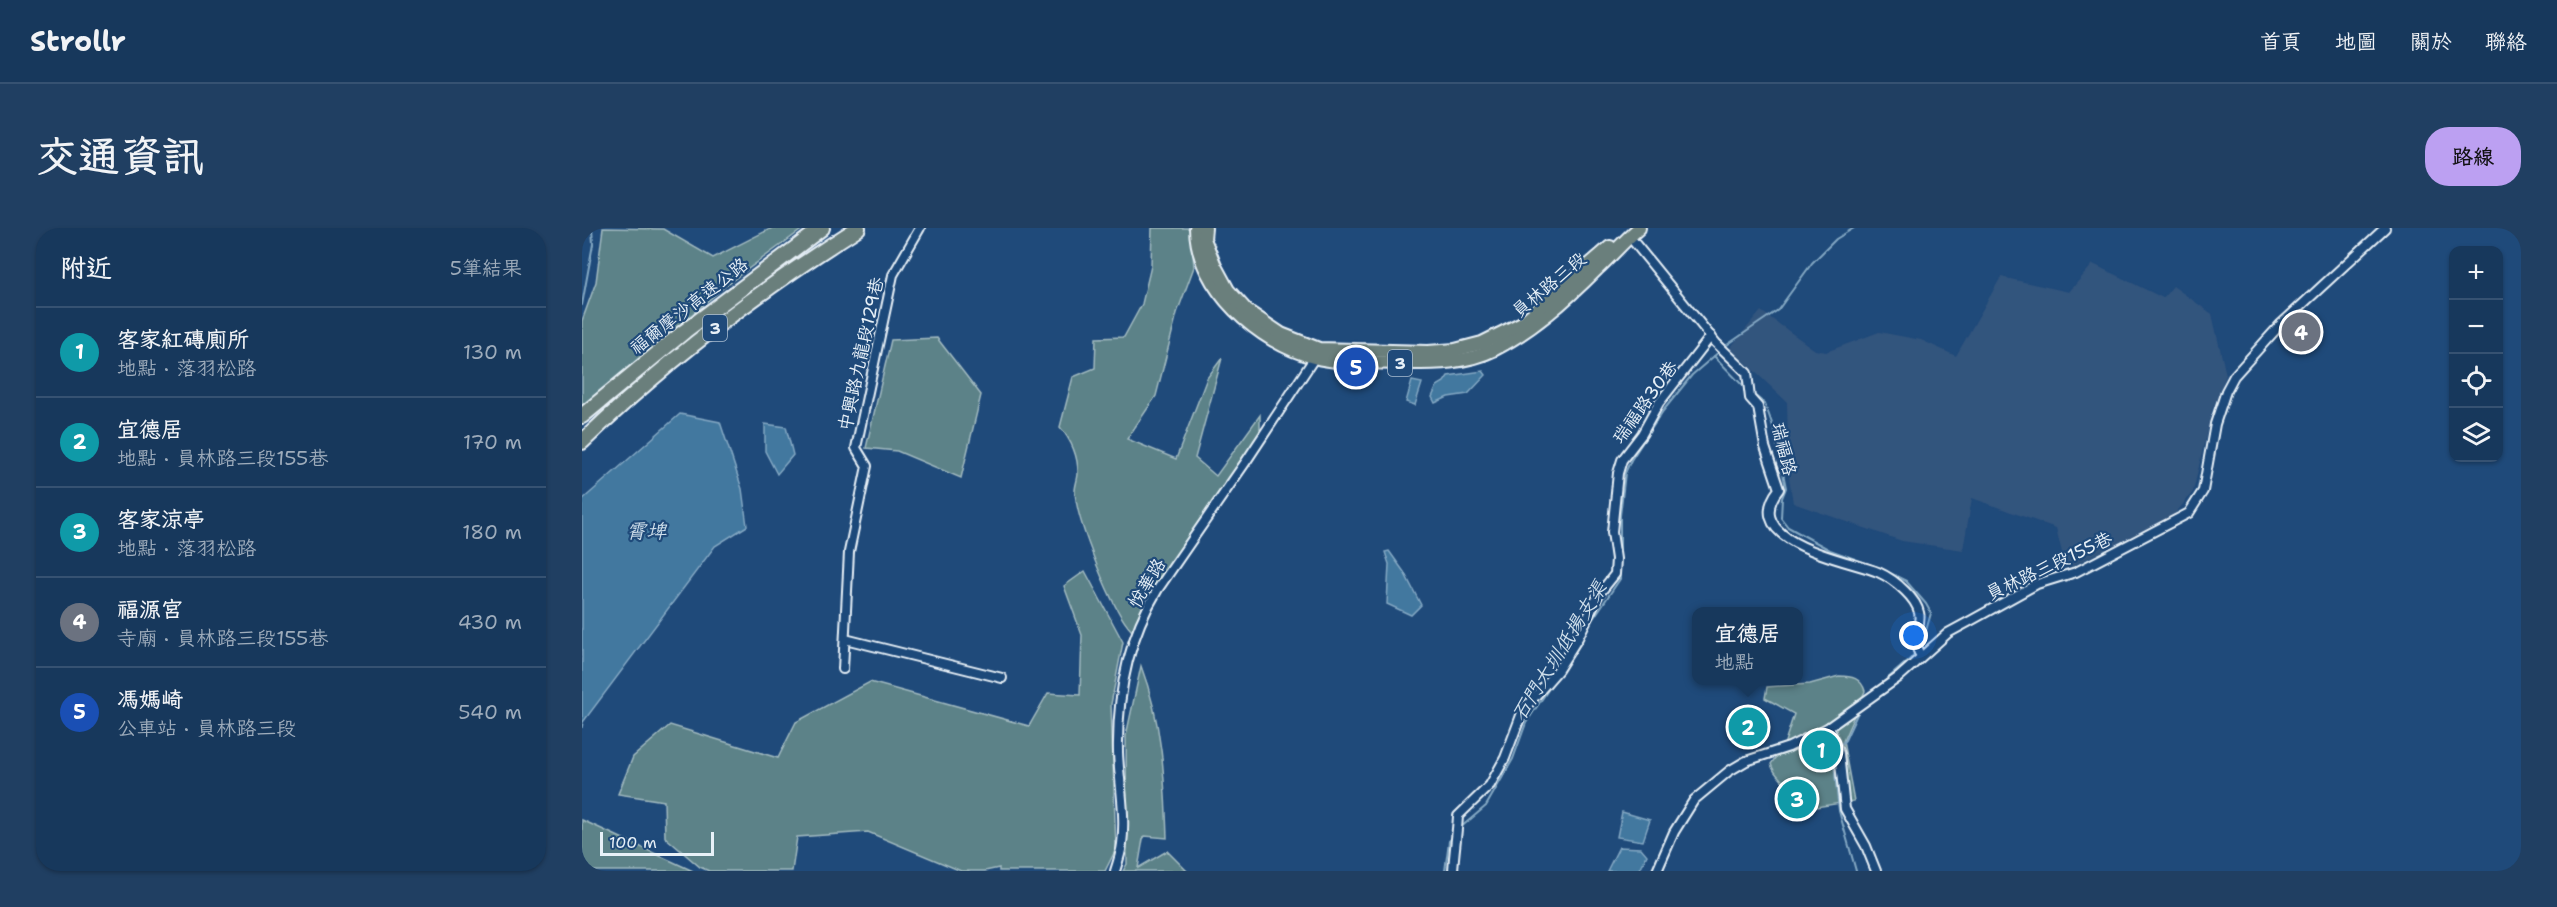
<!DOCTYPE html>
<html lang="zh-TW">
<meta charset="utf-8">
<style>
:root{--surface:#17385c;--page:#203f62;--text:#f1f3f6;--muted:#9eacbb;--line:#365272;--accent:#bca0f2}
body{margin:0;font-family:"Shantell Sans","LXGW WenKai TC",sans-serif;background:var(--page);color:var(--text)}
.controls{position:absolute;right:18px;top:18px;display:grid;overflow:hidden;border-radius:12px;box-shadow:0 2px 4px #0004}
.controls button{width:54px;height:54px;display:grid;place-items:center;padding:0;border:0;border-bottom:2px solid var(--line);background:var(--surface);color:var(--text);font:30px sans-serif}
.scale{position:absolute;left:18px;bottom:15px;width:114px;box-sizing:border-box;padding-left:6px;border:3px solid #e8f1f8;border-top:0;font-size:16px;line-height:21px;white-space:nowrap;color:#e8f1f8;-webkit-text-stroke:4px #1f4a7a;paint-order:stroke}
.you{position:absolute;left:1332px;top:408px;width:21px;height:21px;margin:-15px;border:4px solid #fff;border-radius:50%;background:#1a73e8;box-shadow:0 0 0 9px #1a73e833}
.badge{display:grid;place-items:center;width:39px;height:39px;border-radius:50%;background:var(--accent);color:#fff;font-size:20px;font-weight:700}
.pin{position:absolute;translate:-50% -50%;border:3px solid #fff;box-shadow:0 2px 6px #0006}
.popup{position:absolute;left:1110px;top:379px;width:111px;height:78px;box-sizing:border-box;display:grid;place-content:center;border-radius:12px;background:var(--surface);filter:drop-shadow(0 2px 4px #0005);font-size:20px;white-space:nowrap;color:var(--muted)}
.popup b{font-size:22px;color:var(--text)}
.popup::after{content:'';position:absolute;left:50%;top:100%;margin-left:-12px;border:12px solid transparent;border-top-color:var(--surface)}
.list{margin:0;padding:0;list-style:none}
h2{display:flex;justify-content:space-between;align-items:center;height:78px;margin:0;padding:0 24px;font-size:26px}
h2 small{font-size:20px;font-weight:400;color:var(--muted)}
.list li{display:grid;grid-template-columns:39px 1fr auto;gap:18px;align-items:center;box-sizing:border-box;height:90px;padding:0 24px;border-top:2px solid var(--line)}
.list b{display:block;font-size:22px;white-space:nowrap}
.list p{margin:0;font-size:20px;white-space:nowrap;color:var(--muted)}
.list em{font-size:20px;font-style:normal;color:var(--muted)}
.icon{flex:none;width:33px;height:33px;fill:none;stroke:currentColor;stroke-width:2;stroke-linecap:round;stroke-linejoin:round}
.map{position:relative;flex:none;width:1939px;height:643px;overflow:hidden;border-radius:24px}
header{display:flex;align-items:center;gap:36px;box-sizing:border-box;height:84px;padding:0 30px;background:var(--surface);border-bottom:2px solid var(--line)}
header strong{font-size:28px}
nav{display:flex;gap:33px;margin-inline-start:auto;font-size:21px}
.intro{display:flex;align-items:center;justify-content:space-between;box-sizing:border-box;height:144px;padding:0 36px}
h1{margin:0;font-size:42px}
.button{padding:15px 27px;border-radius:24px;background:var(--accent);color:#111;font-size:21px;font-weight:700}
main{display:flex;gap:36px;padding:0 36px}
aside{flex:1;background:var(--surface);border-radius:24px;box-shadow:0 2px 4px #0004}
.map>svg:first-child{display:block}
.built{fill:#33547d}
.green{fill:#5b8288;stroke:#a2bac0;stroke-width:1.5}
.water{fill:#42789f;stroke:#84a8c3;stroke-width:1.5}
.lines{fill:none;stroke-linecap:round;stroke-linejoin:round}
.stream{stroke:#84a8c3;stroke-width:2}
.minor-casing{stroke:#e8f1f8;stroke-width:12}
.primary-casing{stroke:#e8f1f8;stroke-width:16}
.motorway-casing{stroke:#e8f1f8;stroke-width:18}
.minor{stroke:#1f4a7a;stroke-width:8}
.primary{stroke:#6b7f7c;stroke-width:12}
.motorway{stroke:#6b7f7c;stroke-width:14}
.labels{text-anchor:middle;stroke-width:4.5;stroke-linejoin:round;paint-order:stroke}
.shield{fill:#1f4a7a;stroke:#acbfd2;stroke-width:1.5}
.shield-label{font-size:16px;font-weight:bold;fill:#e8f1f8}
.street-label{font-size:18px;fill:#e8f1f8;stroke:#1f4a7a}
.water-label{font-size:20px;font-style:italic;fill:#cfdfeb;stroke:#1f4a7a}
</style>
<header>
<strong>Strollr</strong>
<nav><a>首頁</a><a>地圖</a><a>關於</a><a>聯絡</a></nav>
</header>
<div class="intro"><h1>交通資訊</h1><a class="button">路線</a></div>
<main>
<aside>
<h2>附近<small>5筆結果</small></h2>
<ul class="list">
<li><span class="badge" style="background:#0f9aa8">1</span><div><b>客家紅磚廁所</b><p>地點 · 落羽松路</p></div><em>130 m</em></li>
<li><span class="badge" style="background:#0f9aa8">2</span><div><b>宜德居</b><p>地點 · 員林路三段155巷</p></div><em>170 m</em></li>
<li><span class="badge" style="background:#0f9aa8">3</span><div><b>客家涼亭</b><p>地點 · 落羽松路</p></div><em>180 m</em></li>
<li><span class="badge" style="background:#6b7280">4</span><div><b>福源宮</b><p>寺廟 · 員林路三段155巷</p></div><em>430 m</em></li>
<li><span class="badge" style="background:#1a4fb4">5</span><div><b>馮媽崎</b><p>公車站 · 員林路三段</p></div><em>540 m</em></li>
</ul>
</aside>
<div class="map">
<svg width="1939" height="643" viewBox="0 0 1939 643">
<rect width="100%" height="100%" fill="#1f4a7a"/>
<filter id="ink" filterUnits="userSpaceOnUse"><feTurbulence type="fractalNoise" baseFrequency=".0167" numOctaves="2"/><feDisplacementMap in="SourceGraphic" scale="12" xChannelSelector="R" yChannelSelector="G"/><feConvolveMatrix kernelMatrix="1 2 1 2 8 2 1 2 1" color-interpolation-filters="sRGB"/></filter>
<g filter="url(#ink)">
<polygon class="built" points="1511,36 1581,70 1591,58 1630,86 1644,147 1630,182 1611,264 1592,287 1484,341 1474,300 1390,270 1381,322 1320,313 1211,275 1207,249 1205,174 1148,120 1179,83 1233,122 1244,124 1297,104 1339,112 1374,128 1419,49 1487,64"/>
<g class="green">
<polygon points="21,0 81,1 131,30 190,0 222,0 147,55 0,179 0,93 14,54"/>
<path d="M570 0H612L610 16 612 39 595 85 574 168 545 211 594 231 625 150 640 130 613 230 634 248 678 187V205L550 403C530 383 494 291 493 263 493 257 496 251 496 245 496 228 489 212 478 199L491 149 513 140 514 110 542 109 560 76 569 38Z"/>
<polygon points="355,110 399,167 379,250 315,223 284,220 309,112"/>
<polygon points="503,343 541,414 529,476 534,621 523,643 417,643 417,640 403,643 379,643 286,604 215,609 210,643 127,643 118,639 83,609 82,573 36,566 51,529 88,497 196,530 214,494 288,454 447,498 466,465 498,467 500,407 482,358"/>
<path d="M559 438C580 493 583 552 585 610L563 608 561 611 556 640 585 623 605 643H541L545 636 544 508Z"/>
<path d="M1257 448C1270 448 1279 450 1283 463L1261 513 1272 573 1215 582 1208 579 1204 574C1207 547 1195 555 1189 536L1202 517 1212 486 1183 470 1185 459 1228 456Z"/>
<polygon points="0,592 111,643 0,643"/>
</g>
<g class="water">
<polygon points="901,143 904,147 886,166 866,169 853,175 850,169 855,158 862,154 866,148"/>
<polygon points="830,153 840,155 833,177 824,174"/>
<polygon points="98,186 138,194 160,261 165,298 133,318 1,494 0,500 0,272"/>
<polygon points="183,196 204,199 211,227 195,246 183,223"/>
<polygon points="807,323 822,344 839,377 829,387 805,376 807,336 803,324"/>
<polygon points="1040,584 1068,592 1061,613 1035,609"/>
<polygon points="1037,619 1059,620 1065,627 1057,643 1025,643"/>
</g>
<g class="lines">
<g class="stream">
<polyline points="0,77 11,16 10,0"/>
<polyline points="1142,119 1196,82 1230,35 1254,11 1272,0"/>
<polyline points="1132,128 1164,161"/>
<polyline points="1171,166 1183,176 1192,201 1204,260 1200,270 1199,290 1206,299 1248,322 1298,340 1324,353 1344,376 1349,385 1340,417 1328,431 1282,471"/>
<polyline points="1002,404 1038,351 1038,288 1043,245 1049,232 1081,183 1110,147 1138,123"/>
<polyline points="1257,519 1263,512 1277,482"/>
<polyline points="1254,524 1251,527 1257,583 1274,643"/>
<polyline points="878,600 904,578 931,531 944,495 974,450"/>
<polyline points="863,643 867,613 871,609"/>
</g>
<g class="minor-casing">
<g id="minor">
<path d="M1047 8 1134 115 1165 145 1168 170 1176 179 1183 219 1197 261C1155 314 1266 332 1296 344 1305 348 1316 356 1323 363 1355 394 1322 404 1339 428"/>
<polyline points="263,411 420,450"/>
<polyline points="261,441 267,324 285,238 274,220 311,47 338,0"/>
<polyline points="1247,499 1257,526 1263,581 1284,618 1294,643"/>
<path d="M533 643C536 634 539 625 540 616 544 586 537 554 536 524 535 467 546 410 576 361L665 232 735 126"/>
<path d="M871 643C872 624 875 607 876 588L908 557 923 530 941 482 976 442 996 410 1017 366 1033 346 1034 331 1030 304 1036 245 1040 232 1060 206 1077 175 1129 108"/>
<polyline points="1075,643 1092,604 1112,572 1147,543 1164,533 1207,519 1247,499 1317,449 1366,405 1390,392 1455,356 1494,344 1607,285 1621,263 1633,196 1644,163 1652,148 1698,97 1803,0"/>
</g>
</g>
<g class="primary-casing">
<g id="primary">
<path d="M614 0C615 61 677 115 732 129 757 136 792 134 818 135 849 135 883 136 911 122 951 102 984 72 1015 41 1029 28 1042 13 1057 0"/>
<polyline points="623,0 622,11 633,38 646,62 665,83 699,106 737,121 846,124 873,122 900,115 940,95 1028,19"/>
</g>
</g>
<g class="motorway-casing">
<g id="motorway">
<polyline points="0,188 103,103 240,0"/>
<path d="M0 214C84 133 178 62 276 0"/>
</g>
</g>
<use href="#minor" class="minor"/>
<use href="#primary" class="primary"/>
<use href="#motorway" class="motorway"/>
</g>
</g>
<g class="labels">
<g class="shield">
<rect x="121" y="87" width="24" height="26" rx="4.5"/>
<rect x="806" y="122" width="24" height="26" rx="4.5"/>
</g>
<g class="shield-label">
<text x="133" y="106">3</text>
<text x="818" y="141">3</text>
</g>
<g class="street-label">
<text transform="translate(967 57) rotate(-40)" y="6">員林路三段</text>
<text transform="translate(107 78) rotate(-38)" y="6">福爾摩沙高速公路</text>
<text transform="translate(279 126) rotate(-78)" y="6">中興路九龍段129巷</text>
<text transform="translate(1063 174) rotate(-54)" y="6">瑞福路30巷</text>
<text transform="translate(1202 221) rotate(76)" y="6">瑞福路</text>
<text transform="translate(1467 338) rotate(-25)" y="6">員林路三段155巷</text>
<text transform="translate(565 355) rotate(-59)" y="6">悅華路</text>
</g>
<g class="water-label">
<text x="64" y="310">霄埤</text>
<text transform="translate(977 423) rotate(-58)" y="7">石門大圳低揚支渠</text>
</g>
</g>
</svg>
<div class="controls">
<button>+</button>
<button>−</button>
<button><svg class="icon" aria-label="locate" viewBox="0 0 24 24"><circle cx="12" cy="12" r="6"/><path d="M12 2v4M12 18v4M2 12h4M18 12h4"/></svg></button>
<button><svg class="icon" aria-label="layers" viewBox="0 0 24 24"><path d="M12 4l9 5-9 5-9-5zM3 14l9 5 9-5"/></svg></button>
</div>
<div class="scale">100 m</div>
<div class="you"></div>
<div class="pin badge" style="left:1239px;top:522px;background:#0f9aa8">1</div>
<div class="pin badge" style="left:1166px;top:499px;background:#0f9aa8">2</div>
<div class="popup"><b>宜德居</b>地點</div>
<div class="pin badge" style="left:1215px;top:571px;background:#0f9aa8">3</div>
<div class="pin badge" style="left:1719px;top:104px;background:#6b7280">4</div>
<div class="pin badge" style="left:774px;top:139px;background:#1a4fb4">5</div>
</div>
</main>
